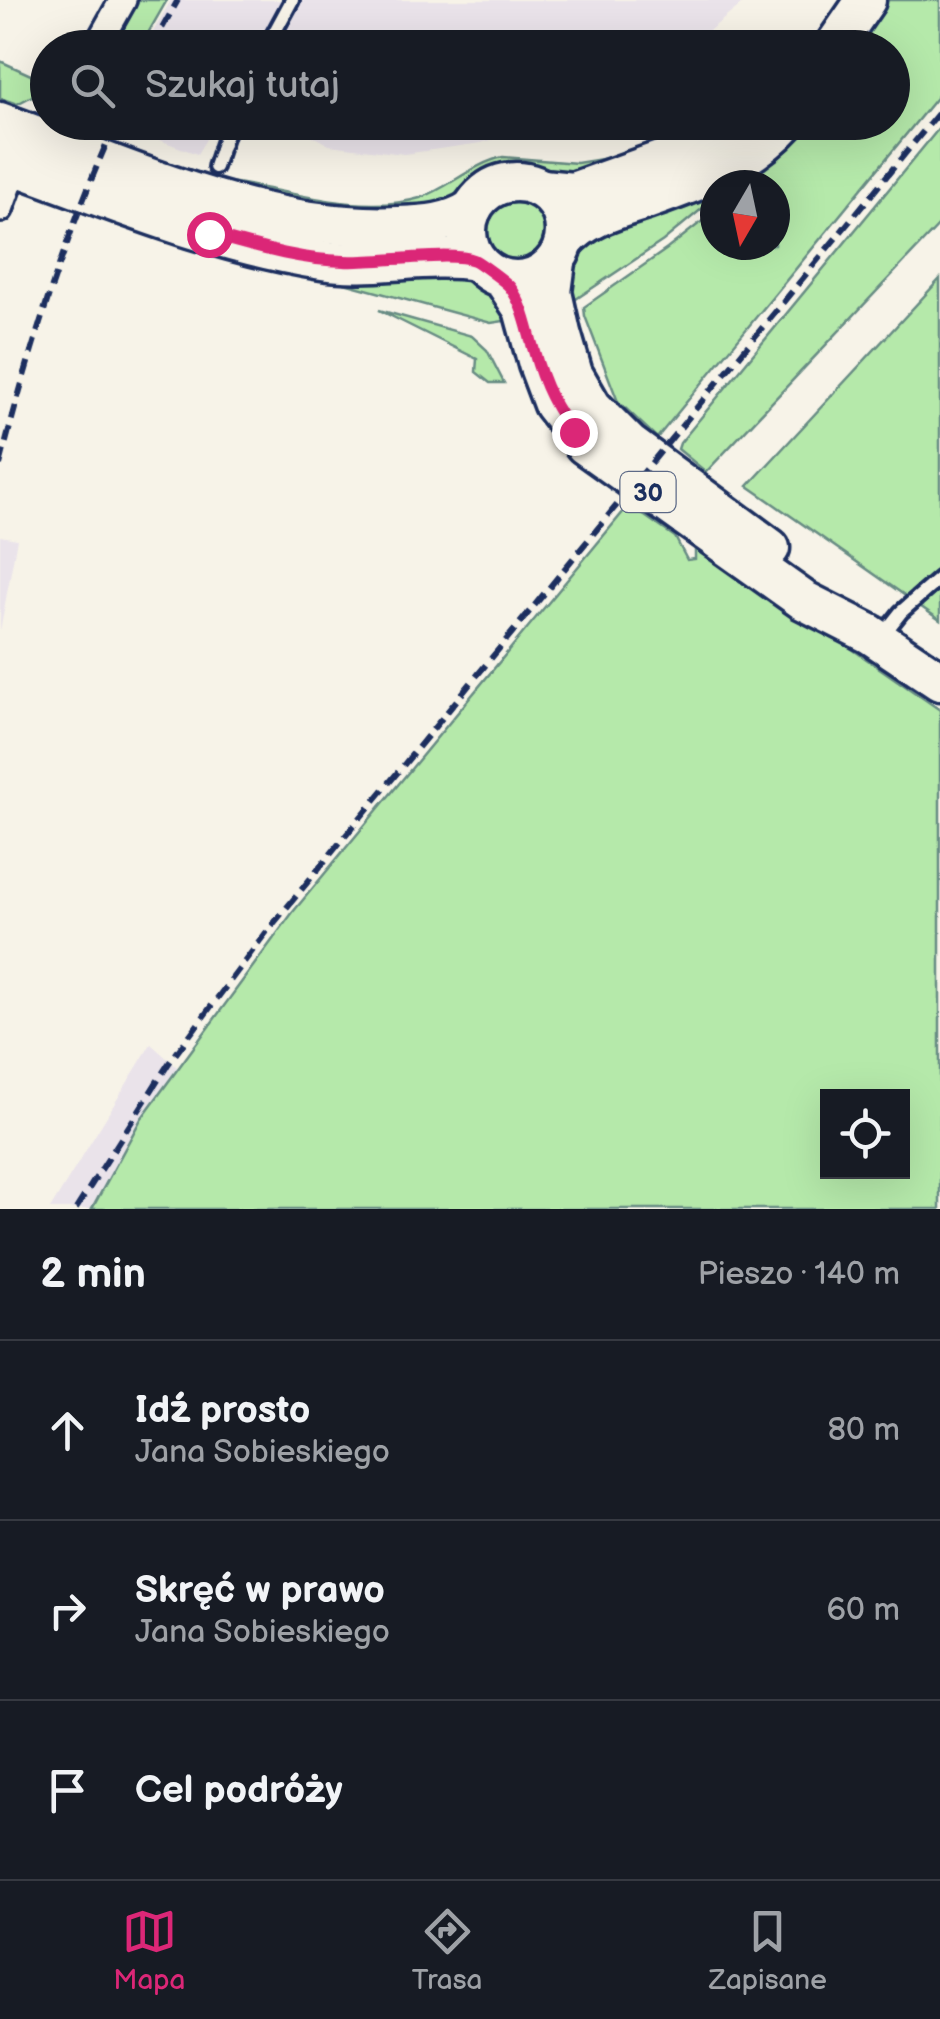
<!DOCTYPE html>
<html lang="pl">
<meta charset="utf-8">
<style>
:root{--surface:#171b24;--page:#20242c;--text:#f1f3f6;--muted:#9ea1a6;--line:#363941;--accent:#db2777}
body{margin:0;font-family:"Balsamiq Sans",sans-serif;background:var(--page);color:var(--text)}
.controls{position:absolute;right:30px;bottom:30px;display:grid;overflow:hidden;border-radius:0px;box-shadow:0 10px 40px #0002}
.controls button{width:90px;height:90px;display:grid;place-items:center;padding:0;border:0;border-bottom:2px solid var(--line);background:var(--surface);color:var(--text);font:50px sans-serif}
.compass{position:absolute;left:700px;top:170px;width:90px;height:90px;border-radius:50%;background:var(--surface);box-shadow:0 10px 40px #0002;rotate:189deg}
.stop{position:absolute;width:30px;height:30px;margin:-22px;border:8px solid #db2777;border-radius:50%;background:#fff}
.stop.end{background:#db2777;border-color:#fff;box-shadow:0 2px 10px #0008}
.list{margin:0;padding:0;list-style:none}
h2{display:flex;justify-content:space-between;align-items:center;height:130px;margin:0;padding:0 40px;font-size:42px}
h2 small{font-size:32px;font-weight:400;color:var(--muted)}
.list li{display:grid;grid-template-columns:65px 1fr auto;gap:30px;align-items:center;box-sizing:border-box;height:180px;padding:0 40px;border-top:2px solid var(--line)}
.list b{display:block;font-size:38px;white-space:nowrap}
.list p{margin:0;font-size:32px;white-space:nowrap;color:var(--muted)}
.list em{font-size:32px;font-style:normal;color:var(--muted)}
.icon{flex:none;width:55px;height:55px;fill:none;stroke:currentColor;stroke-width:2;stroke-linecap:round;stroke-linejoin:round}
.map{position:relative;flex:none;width:940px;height:1209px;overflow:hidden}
.search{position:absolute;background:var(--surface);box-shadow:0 10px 40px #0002;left:30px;right:30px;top:30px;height:110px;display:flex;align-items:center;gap:25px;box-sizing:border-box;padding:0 35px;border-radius:55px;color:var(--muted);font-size:38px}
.sheet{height:670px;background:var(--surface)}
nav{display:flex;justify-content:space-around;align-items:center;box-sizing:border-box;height:140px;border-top:2px solid var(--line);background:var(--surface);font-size:28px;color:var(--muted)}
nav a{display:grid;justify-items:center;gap:5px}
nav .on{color:var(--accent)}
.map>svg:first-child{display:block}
.built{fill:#eae3ea}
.green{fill:#b5e9aa;stroke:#688c84;stroke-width:2.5;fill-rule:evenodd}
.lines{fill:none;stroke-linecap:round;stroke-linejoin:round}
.lane-casing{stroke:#1b2f5e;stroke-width:20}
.street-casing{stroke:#1b2f5e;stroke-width:32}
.primary-casing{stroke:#1b2f5e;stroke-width:45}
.lane{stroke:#f7f3e8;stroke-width:12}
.street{stroke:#f7f3e8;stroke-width:25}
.primary{stroke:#f7f3e8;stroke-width:38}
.rail{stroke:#1b2f5e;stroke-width:6;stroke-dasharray:15 8;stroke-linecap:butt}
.route{stroke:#db2777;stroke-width:12}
.labels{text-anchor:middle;stroke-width:10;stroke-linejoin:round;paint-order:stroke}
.shield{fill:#f7f3e8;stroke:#5d6a87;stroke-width:2.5}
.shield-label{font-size:25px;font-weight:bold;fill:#1b2f5e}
</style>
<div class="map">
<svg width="940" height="1209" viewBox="0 0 940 1209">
<rect width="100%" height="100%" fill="#f7f3e8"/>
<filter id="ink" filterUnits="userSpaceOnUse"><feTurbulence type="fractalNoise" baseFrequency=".01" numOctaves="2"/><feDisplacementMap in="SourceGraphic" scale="20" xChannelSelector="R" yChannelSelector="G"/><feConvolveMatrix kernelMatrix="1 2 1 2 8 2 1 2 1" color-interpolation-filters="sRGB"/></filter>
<g filter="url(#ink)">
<g class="built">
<polygon points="171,0 747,0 689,47 144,48"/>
<polygon points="114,123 216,122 216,123 197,154"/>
<polygon points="289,123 545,123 481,143 404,154 329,145"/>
<polygon points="0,536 17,539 0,631"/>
<polygon points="151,1044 195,1083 115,1209 50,1209"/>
</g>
<g class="green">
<polygon points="139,0 167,0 140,47 113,47"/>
<polygon points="884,0 940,0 940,93 657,438 623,406 620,407 585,316 584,307 667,249 715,211 715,245 775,245 775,185 746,185 777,156 801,123 892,122 892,48 850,47"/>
<polygon points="0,61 44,81 32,96 17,104 0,98"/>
<polygon points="940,127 940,224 706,472 678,449 680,443"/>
<path d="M503 157 577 163 615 157 559 181C529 166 498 157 471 183 463 190 457 199 449 206L336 212 240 187 236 183C294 192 362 215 420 198 449 188 472 164 503 157Z"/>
<polygon points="715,185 715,198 663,241 564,307 573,268 585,238"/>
<circle cx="515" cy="233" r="33"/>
<polygon points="459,271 481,290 500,298 517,319 491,323 344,283 347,278"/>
<polygon points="940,279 940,620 748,486"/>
<polygon points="379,310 472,336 487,350 504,383 490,383 476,372 477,359"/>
<path d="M629 505 675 537 687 560 695 559V540L940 710V1209H92L141 1119 293 912ZM828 1096H902V1172H828Z"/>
</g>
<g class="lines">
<g class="lane-casing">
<g id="lane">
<polyline points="266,48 292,0"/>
<polyline points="215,167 230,122"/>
<polyline points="882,636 901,612 940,578"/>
</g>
</g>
<g class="street-casing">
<g id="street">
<polyline points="96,48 123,0"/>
<polyline points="0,209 16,165"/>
</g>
</g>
<g class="primary-casing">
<g id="primary">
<polyline points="833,48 866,0"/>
<path d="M0 122C127 168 261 232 399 226 426 225 449 224 472 209"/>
<path d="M0 160C106 198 211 243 322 260 373 268 425 253 476 261"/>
<circle cx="516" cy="231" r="49"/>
<polyline points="542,189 573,192 705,145 753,122"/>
<path d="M565 241C586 216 619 209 649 199 700 181 749 163 786 122"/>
<polyline points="556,262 552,292 561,333 573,374 592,407 629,444 770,548"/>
<polyline points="504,280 523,309 538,364 553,404 585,445 803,600 870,634 940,681"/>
</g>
</g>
<use href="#lane" class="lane"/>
<use href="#street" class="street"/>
<use href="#primary" class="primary"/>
<g class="rail">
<polyline points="151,48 178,0"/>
<path d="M0 465C30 347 66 233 116 122"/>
<polyline points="76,1209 169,1063 265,934 940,111"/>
</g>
</g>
</g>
<g class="lines" filter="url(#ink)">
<path class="route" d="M209 234C253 246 298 260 344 261 373 263 452 251 474 260 480 263 506 282 510 287 524 306 527 328 534 351 542 381 553 408 574 432"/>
</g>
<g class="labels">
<rect class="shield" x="620.5" y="472" width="55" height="40" rx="8"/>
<g class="shield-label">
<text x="648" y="501">30</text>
</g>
</g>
</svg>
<div class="controls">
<button><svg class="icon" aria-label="locate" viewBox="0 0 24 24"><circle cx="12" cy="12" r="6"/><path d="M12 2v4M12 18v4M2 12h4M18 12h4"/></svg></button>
</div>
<svg class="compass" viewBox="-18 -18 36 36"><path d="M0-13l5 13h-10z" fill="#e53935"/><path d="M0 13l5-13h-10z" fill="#9ea1a6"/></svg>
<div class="stop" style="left:209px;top:234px"></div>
<div class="stop end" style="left:574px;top:432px"></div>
<div class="search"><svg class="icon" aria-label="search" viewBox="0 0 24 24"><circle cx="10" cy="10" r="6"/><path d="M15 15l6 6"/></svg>Szukaj tutaj</div>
</div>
<section class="sheet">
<h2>2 min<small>Pieszo · 140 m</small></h2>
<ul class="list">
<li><svg class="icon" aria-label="ahead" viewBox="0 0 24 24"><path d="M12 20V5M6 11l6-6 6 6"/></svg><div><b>Idź prosto</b><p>Jana Sobieskiego</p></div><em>80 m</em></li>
<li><svg class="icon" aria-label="right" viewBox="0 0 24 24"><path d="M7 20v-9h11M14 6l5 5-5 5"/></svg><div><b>Skręć w prawo</b><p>Jana Sobieskiego</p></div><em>60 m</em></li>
<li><svg class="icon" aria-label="arrive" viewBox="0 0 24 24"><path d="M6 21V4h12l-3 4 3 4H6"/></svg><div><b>Cel podróży</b></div></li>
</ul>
</section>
<nav>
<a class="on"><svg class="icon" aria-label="map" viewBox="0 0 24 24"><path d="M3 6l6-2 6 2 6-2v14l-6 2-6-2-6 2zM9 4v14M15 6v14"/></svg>Mapa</a>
<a><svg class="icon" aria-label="directions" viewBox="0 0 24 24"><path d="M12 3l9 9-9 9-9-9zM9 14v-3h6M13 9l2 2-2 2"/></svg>Trasa</a>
<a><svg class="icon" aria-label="saved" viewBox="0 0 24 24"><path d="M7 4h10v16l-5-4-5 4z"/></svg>Zapisane</a>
</nav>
